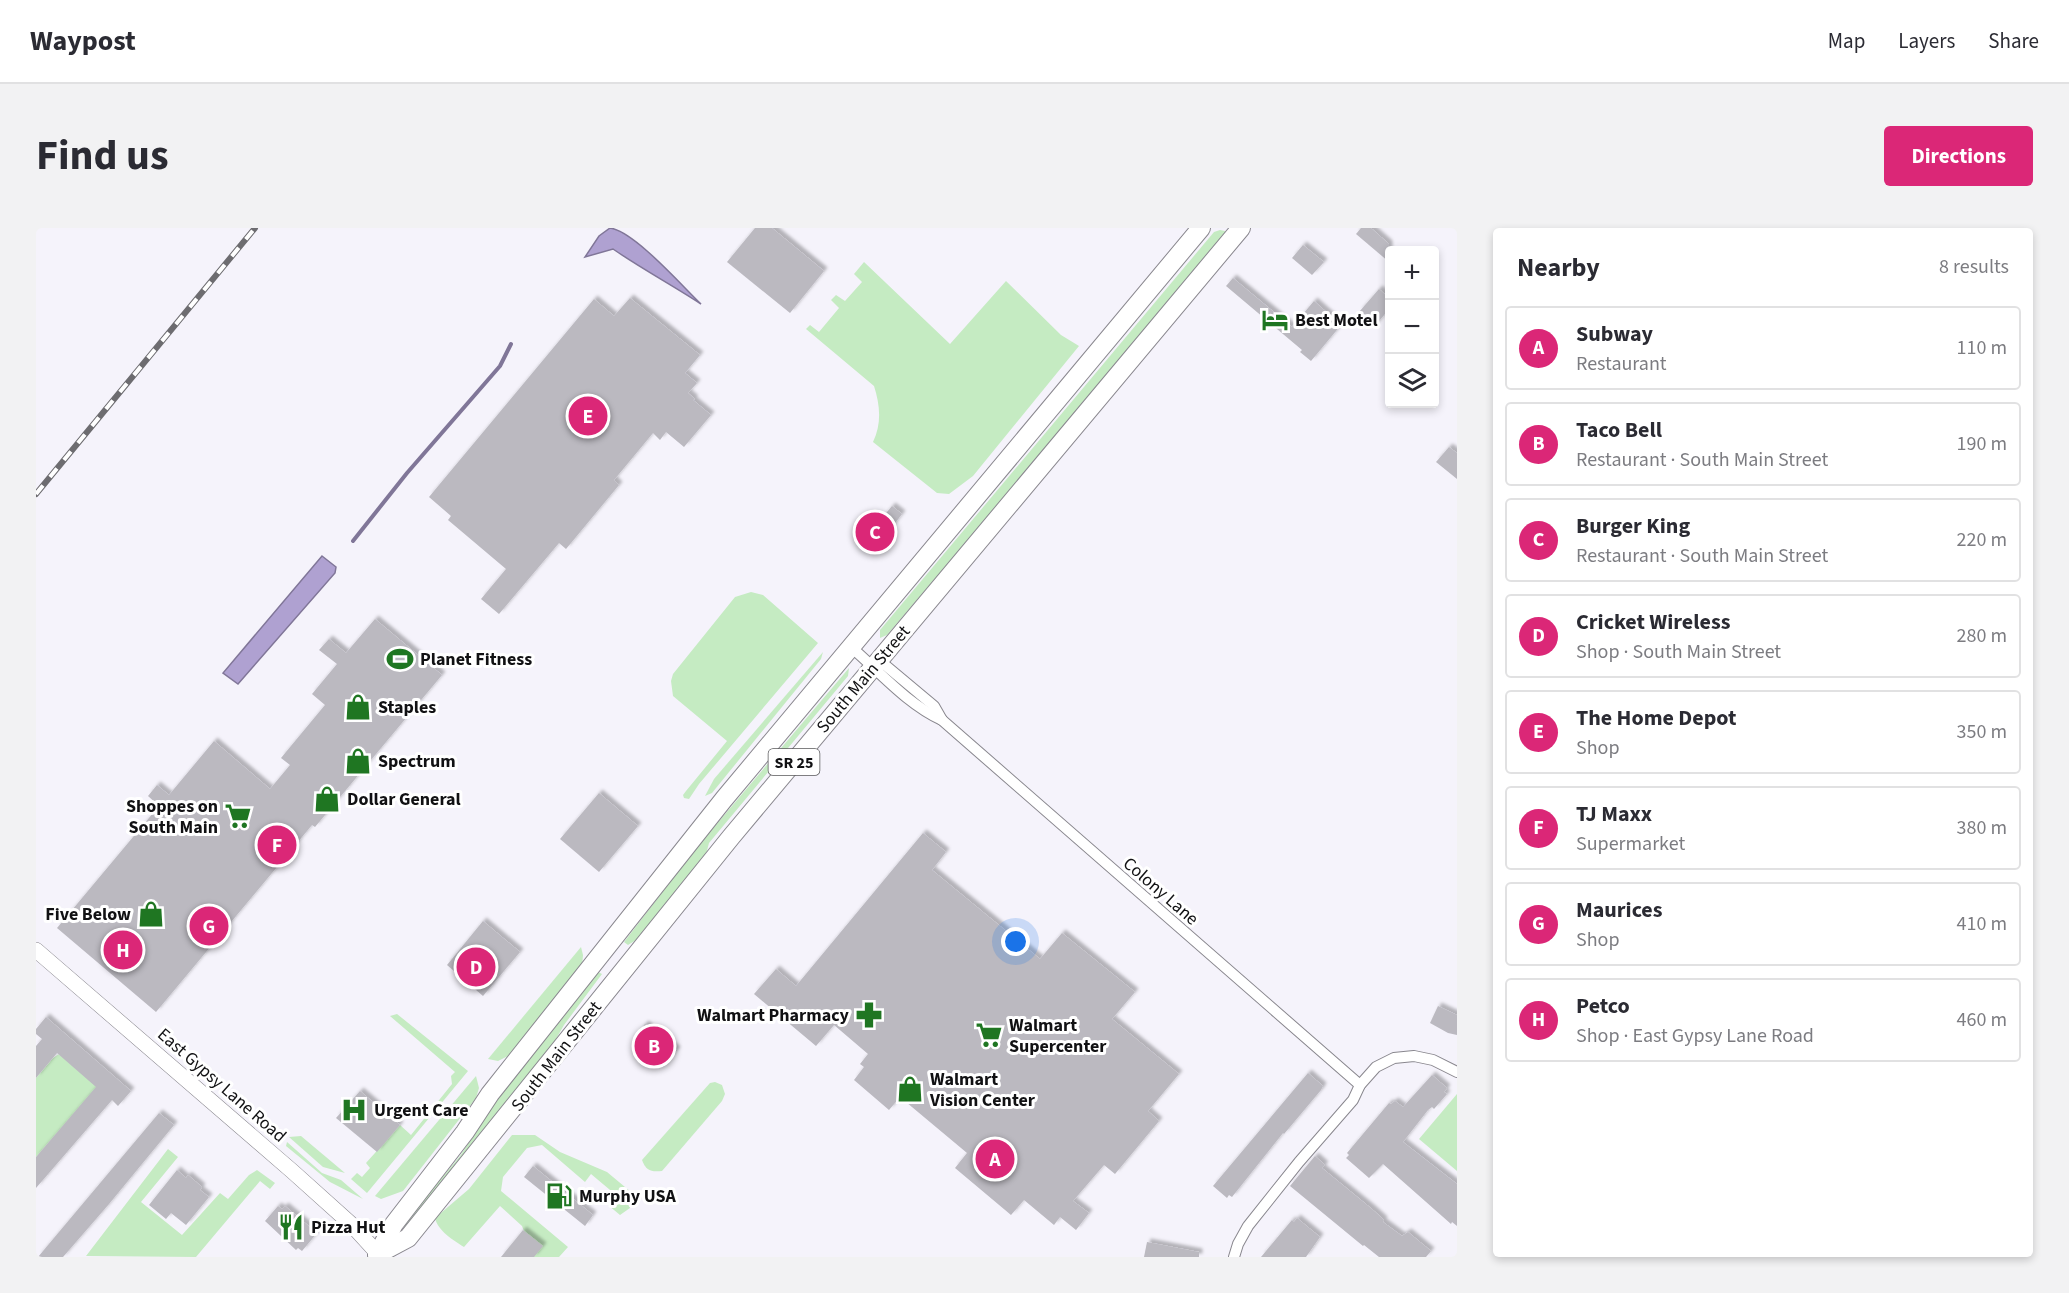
<!DOCTYPE html>
<meta charset="utf-8">
<style>
:root{--surface:#fff;--page:#f2f2f3;--text:#2b2b33;--muted:#7c7c81;--line:#e1e1e2;--accent:#db2777}
body{margin:0;font-family:"Source Sans 3",sans-serif;background:var(--page);color:var(--text)}
.controls{position:absolute;right:18px;top:18px;display:grid;overflow:hidden;border-radius:6px;box-shadow:0 3px 9px #0003}
.controls button{width:54px;height:54px;display:grid;place-items:center;padding:0;border:0;border-bottom:2px solid var(--line);background:var(--surface);color:var(--text);font:30px sans-serif}
.you{position:absolute;left:980px;top:714px;width:21px;height:21px;margin:-15px;border:4px solid #fff;border-radius:50%;background:#1a73e8;box-shadow:0 0 0 9px #1a73e833}
.badge{display:grid;place-items:center;width:39px;height:39px;border-radius:50%;background:var(--accent);color:#fff;font-size:20px;font-weight:700}
.pin{position:absolute;translate:-50% -50%;border:3px solid #fff;box-shadow:0 2px 6px #0006}
.list{margin:0;padding:0;list-style:none}
h2{display:flex;justify-content:space-between;align-items:center;height:78px;margin:0;padding:0 24px;font-size:26px}
h2 small{font-size:20px;font-weight:400;color:var(--muted)}
.list li{display:grid;grid-template-columns:39px 1fr auto;gap:18px;align-items:center;box-sizing:border-box;height:84px;margin:0 12px 12px;padding:0 12px;border:2px solid var(--line);border-radius:6px}
.list b{display:block;font-size:22px;white-space:nowrap}
.list p{margin:0;font-size:20px;white-space:nowrap;color:var(--muted)}
.list em{font-size:20px;font-style:normal;color:var(--muted)}
.icon{flex:none;width:33px;height:33px;fill:none;stroke:currentColor;stroke-width:2;stroke-linecap:round;stroke-linejoin:round}
.map{position:relative;flex:none;width:1421px;height:1029px;overflow:hidden;border-radius:6px}
header{display:flex;align-items:center;gap:36px;box-sizing:border-box;height:84px;padding:0 30px;background:var(--surface);border-bottom:2px solid var(--line)}
header strong{font-size:28px}
nav{display:flex;gap:33px;margin-inline-start:auto;font-size:21px}
.intro{display:flex;align-items:center;justify-content:space-between;box-sizing:border-box;height:144px;padding:0 36px}
h1{margin:0;font-size:42px}
.button{padding:15px 27px;border-radius:6px;background:var(--accent);color:#fff;font-size:21px;font-weight:700}
main{display:flex;gap:36px;padding:0 36px}
aside{flex:1;background:var(--surface);border-radius:6px;box-shadow:0 3px 9px #0003}
.map>svg:first-child{display:block}
.green{fill:#c5ebc2}
.water{fill:#afa1d1;stroke:#807698;stroke-width:1.5}
.lines{fill:none;stroke-linecap:round;stroke-linejoin:round}
.stream{stroke:#807698;stroke-width:4}
.building{fill:#bbb9c0;filter:url(#shadow)}
.minor-casing{stroke:#89878e;stroke-width:12}
.secondary-casing{stroke:#89878e;stroke-width:16}
.primary-casing{stroke:#89878e;stroke-width:20}
.minor{stroke:#fff;stroke-width:10}
.secondary{stroke:#fff;stroke-width:15}
.primary{stroke:#fff;stroke-width:18}
.rail-casing{stroke:#6d6c70;stroke-width:6}
.rail{stroke:#fff;stroke-width:4;stroke-dasharray:11;stroke-linecap:butt}
.labels{text-anchor:middle;stroke-width:6;stroke-linejoin:round;paint-order:stroke}
.shield{fill:#fff;stroke:#58585a;stroke-width:1.5}
.shield-label{font-size:16px;font-weight:bold;fill:#111113}
.poi-label{font-size:18px;font-weight:bold;fill:#111113;stroke:#fff;text-anchor:start}
.street-label{font-size:18px;fill:#111113;stroke:#fff}
</style>
<header>
<strong>Waypost</strong>
<nav><a>Map</a><a>Layers</a><a>Share</a></nav>
</header>
<div class="intro"><h1>Find us</h1><a class="button">Directions</a></div>
<main>
<div class="map">
<svg width="1421" height="1029" viewBox="0 0 1421 1029">
<defs>
<filter id="shadow"><feDropShadow dx="3.5" dy="-3.5" stdDeviation="1.5" flood-color="#0004"/></filter>
</defs>
<rect width="100%" height="100%" fill="#f5f3fb"/>
<g class="green">
<polygon points="1184,2 1189,3 1190,9 851,407 844,410 844,402 1178,4"/>
<path d="M828 34 914 116 970 53 1025 107 1043 118 937 248 913 266 901 265 837 214C846 195 844 177 838 158L770 101 774 97 783 104 803 80 795 72 800 67 809 73 826 54 818 46Z"/>
<polygon points="715,364 727,367 782,415 663,556 653,571 648,570 647,567 650,563 691,513 637,468 635,453 637,446 699,369"/>
<polygon points="787,424 785,431 676,565 669,568 678,551"/>
<polygon points="813,440 812,448 673,615 669,630 605,709 592,717 588,714 662,618"/>
<polygon points="545,719 547,727 546,738 476,826 462,833 452,831"/>
<polygon points="562,744 566,746 528,797 509,830 370,1001 366,998 424,928 461,872"/>
<polygon points="361,786 432,843 331,965 315,951 321,945 326,949 334,940 330,935 364,897 375,907 416,856 415,848 419,844 354,788"/>
<polygon points="23,826 61,859 0,929 0,850 17,830"/>
<polygon points="440,848 443,860 440,870 367,963 345,971 339,968"/>
<path d="M679 854 686 857 689 866 686 873 626 943C615 944 610 943 606 932L674 855Z"/>
<polygon points="1421,866 1421,943 1383,911"/>
<path d="M476 907H499L524 924 571 944 595 964 594 980 584 987 572 977 580 967 555 946 549 954 506 917 491 920 467 949 465 963 532 1019 523 1029H498L486 998 464 978 428 1019C417 1012 402 1003 399 990L433 961Z"/>
<polygon points="265,908 309,945 287,939 253,909"/>
<polygon points="251,914 286,945 305,952 327,971 294,954 250,918"/>
<polygon points="132,921 142,929 105,974 146,1007 184,965 192,971 213,947 221,942 239,955 234,961 224,953 160,1029 50,1028"/>
</g>
<g class="water">
<path d="M574 0C598 3 646 58 665 76 636 57 606 41 577 21L549 29 563 8Z"/>
<polygon points="286,328 300,339 299,345 202,456 187,445"/>
</g>
<g class="lines">
<polyline class="stream" points="317,313 371,245 464,138 475,116"/>
</g>
<g class="building">
<polygon points="719,0 736,0 788,43 754,85 691,34"/>
<polygon points="1325,0 1335,0 1353,16 1353,34 1320,6"/>
<polygon points="1267,17 1288,34 1276,47 1256,30"/>
<polygon points="1197,50 1256,99 1278,73 1305,97 1275,133 1264,124 1266,122 1190,58"/>
<polygon points="1343,61 1353,70 1353,81 1339,98 1323,84"/>
<polygon points="594,70 664,127 649,145 661,155 652,165 659,171 657,172 675,187 648,219 630,204 624,212 617,205 578,252 583,257 530,321 523,315 463,386 445,371 470,341 412,292 415,288 393,269 558,71 578,88"/>
<polygon points="1413,219 1421,225 1421,251 1400,234"/>
<polygon points="856,278 866,286 837,324 820,311 836,292 841,296"/>
<polygon points="339,391 406,447 279,599 276,597 120,784 21,700 123,578 112,568 121,557 133,567 178,513 234,561 254,537 245,530 289,477 276,466 301,436 283,422 293,411 310,425"/>
<polygon points="563,565 602,598 563,644 524,611"/>
<polygon points="887,605 910,624 896,642 1004,731 1026,705 1099,764 1076,791 1143,846 1112,883 1123,893 1079,946 1068,937 1037,973 1053,985 1040,1002 1024,989 1018,997 988,972 975,987 919,940 931,925 864,869 853,882 818,852 828,839 824,836 832,826 798,797 780,818 718,766 740,741 760,758"/>
<polygon points="447,693 484,724 447,768 411,737"/>
<polygon points="1402,778 1421,787 1421,807 1412,805 1394,795"/>
<polygon points="10,789 95,863 82,878 76,872 0,960 0,929 60,859 21,825 0,850 0,818 6,811 0,806 0,801"/>
<polygon points="609,796 641,822 627,839 596,813"/>
<polygon points="1272,845 1287,858 1285,862 1248,906 1247,905 1196,969 1193,967 1191,970 1177,958"/>
<polygon points="1396,847 1411,860 1408,864 1411,866 1398,881 1396,879 1392,882 1367,914 1421,956 1421,998 1416,994 1415,996 1347,936 1333,950 1310,930 1313,927 1311,925 1353,875 1355,876 1359,873 1367,879"/>
<polygon points="324,863 364,897 341,924 300,890"/>
<polygon points="123,885 138,897 73,976 27,1029 2,1029"/>
<polygon points="1279,928 1289,937 1286,940 1336,981 1348,992 1347,994 1366,1008 1372,1004 1395,1023 1390,1029 1343,1029 1328,1017 1327,1018 1254,958"/>
<polygon points="497,938 557,987 549,998 488,949"/>
<polygon points="141,942 150,950 152,947 166,959 164,962 173,969 150,997 135,985 130,991 113,977"/>
<polygon points="242,978 246,981 249,978 281,1005 266,1023 262,1020 260,1022 229,993"/>
<polygon points="1261,990 1284,1009 1270,1029 1225,1029 1256,992 1258,994"/>
<polygon points="487,1002 507,1018 498,1029 465,1029"/>
<polygon points="1111,1014 1163,1024 1163,1029 1108,1029"/>
</g>
<g class="lines">
<g class="minor-casing">
<g id="minor">
<path d="M815 419C844 444 871 476 906 492L1324 857"/>
<polyline points="843,432 898,478 906,492"/>
<polyline points="1198,1029 1202,1016 1212,998 1263,934 1317,872 1324,857 1340,839 1358,830 1378,828 1397,832 1421,844"/>
</g>
</g>
<g class="secondary-casing">
<polyline id="secondary" points="0,722 256,943 315,996 345,1029"/>
</g>
<g class="primary-casing">
<g id="primary">
<polyline points="342,1026 372,1010 695,609 1205,0"/>
<polyline points="341,1027 358,996 429,904 454,866 688,571 1165,0"/>
</g>
</g>
<use href="#minor" class="minor"/>
<use href="#secondary" class="secondary"/>
<use href="#primary" class="primary"/>
<g class="rail-casing">
<polyline id="rail" points="0,266 219,0"/>
</g>
<use href="#rail" class="rail"/>
</g>
<defs>
<g id="hotel-bare" transform="scale(2.07)"><path d="M-6-4.5h1.5V1H6V5H4.5V3h-9V5H-6ZM-4 0a1.8 1.8 0 1 1 3.6 0ZM.5 0V-2.5h3Q6-2.5 6 0Z" fill="#1f7622" stroke="#fff" stroke-width="2.5" paint-order="stroke"/></g>
<g id="stadium-bare" transform="scale(2.07)"><path d="M0-5a6.5 5 0 1 0 0 10a6.5 5 0 1 0 0-10ZM-3.5-1.8h7v3.6h-7Z" fill="#1f7622" stroke="#fff" stroke-width="2.5" paint-order="stroke"/></g>
<g id="shop-bare" transform="scale(2.07)"><path d="M-5-2.5h2.3a2.7 3.5 0 0 1 5.4 0H5L5.5 6h-11ZM-1.5-2.5h3a1.5 2.3 0 0 0-3 0Z" fill="#1f7622" stroke="#fff" stroke-width="2.5" paint-order="stroke"/></g>
<g id="supermarket-bare" transform="scale(2.07)"><path d="M-6-5.5h2.5l.6 2H6L4.5 2H-2.5L-4.4-4H-6ZM-1.5 3.2a1.3 1.3 0 1 0 .1 0ZM3 3.2a1.3 1.3 0 1 0 .1 0Z" fill="#1f7622" stroke="#fff" stroke-width="2.5" paint-order="stroke"/></g>
<g id="pharmacy-bare" transform="scale(2.07)"><path d="M-2-6h4v4h4v4h-4v4h-4v-4h-4v-4h4Z" fill="#1f7622" stroke="#fff" stroke-width="2.5" paint-order="stroke"/></g>
<g id="hospital-bare" transform="scale(2.07)"><path d="M-5-5h3v3.5h4V-5h3V5h-3V1.5h-4V5h-3Z" fill="#1f7622" stroke="#fff" stroke-width="2.5" paint-order="stroke"/></g>
<g id="fuel-bare" transform="scale(2.07)"><path d="M-5.5-6h7V0h2V4h1.3V-2.5L3-4.5l.8-.8L6-3V5H2.5V1h-1V6h-7ZM-4.2-4.7v3.2H.2V-4.7Z" fill="#1f7622" stroke="#fff" stroke-width="2.5" paint-order="stroke"/></g>
<g id="restaurant-bare" transform="scale(2.07)"><path d="M-5-6h1v4h1v-4h1v4h1v-4h1v5L-1.5 .5V6h-2V.5L-5-1ZM5-6V6H3V1.5H1.5Q1.5-4 5-6Z" fill="#1f7622" stroke="#fff" stroke-width="2.5" paint-order="stroke"/></g>
</defs>
<g fill-rule="evenodd">
<use href="#hotel-bare" x="1239" y="92"/>
<use href="#stadium-bare" x="364" y="431"/>
<use href="#shop-bare" x="322" y="479"/>
<use href="#shop-bare" x="322" y="533"/>
<use href="#shop-bare" x="291" y="571"/>
<use href="#supermarket-bare" x="202" y="588"/>
<use href="#shop-bare" x="115" y="686"/>
<use href="#pharmacy-bare" x="833" y="787"/>
<use href="#supermarket-bare" x="953" y="807"/>
<use href="#shop-bare" x="874" y="861"/>
<use href="#hospital-bare" x="318" y="882"/>
<use href="#fuel-bare" x="523" y="968"/>
<use href="#restaurant-bare" x="255" y="999"/>
</g>
<g class="labels">
<rect class="shield" x="732.5" y="521" width="51" height="26" rx="4.5"/>
<g class="shield-label">
<text x="758" y="540">SR 25</text>
</g>
<g class="poi-label">
<text x="1259" y="98">Best Motel</text>
<text x="384" y="437">Planet Fitness</text>
<text x="342" y="485">Staples</text>
<text x="342" y="539">Spectrum</text>
<text x="311" y="577">Dollar General</text>
<text x="182" y="584" text-anchor="end">Shoppes on<tspan x="182" dy="21">South Main</tspan></text>
<text x="95" y="692" text-anchor="end">Five Below</text>
<text x="813" y="793" text-anchor="end">Walmart Pharmacy</text>
<text x="973" y="803">Walmart<tspan x="973" dy="21">Supercenter</tspan></text>
<text x="894" y="857">Walmart<tspan x="894" dy="21">Vision Center</tspan></text>
<text x="338" y="888">Urgent Care</text>
<text x="543" y="974">Murphy USA</text>
<text x="275" y="1005">Pizza Hut</text>
</g>
<g class="street-label">
<text transform="translate(827 451) rotate(-50)" y="6">South Main Street</text>
<text transform="translate(1125 663) rotate(41)" y="6">Colony Lane</text>
<text transform="translate(520 828) rotate(-52)" y="6">South Main Street</text>
<text transform="translate(186 857) rotate(41)" y="6">East Gypsy Lane Road</text>
</g>
</g>
</svg>
<div class="controls">
<button>+</button>
<button>−</button>
<button><svg class="icon" aria-label="layers" viewBox="0 0 24 24"><path d="M12 4l9 5-9 5-9-5zM3 14l9 5 9-5"/></svg></button>
</div>
<div class="you"></div>
<div class="pin badge" style="left:959px;top:931px">A</div>
<div class="pin badge" style="left:618px;top:818px">B</div>
<div class="pin badge" style="left:839px;top:304px">C</div>
<div class="pin badge" style="left:440px;top:739px">D</div>
<div class="pin badge" style="left:552px;top:188px">E</div>
<div class="pin badge" style="left:241px;top:617px">F</div>
<div class="pin badge" style="left:173px;top:698px">G</div>
<div class="pin badge" style="left:87px;top:722px">H</div>
</div>
<aside>
<h2>Nearby<small>8 results</small></h2>
<ul class="list">
<li><span class="badge">A</span><div><b>Subway</b><p>Restaurant</p></div><em>110 m</em></li>
<li><span class="badge">B</span><div><b>Taco Bell</b><p>Restaurant · South Main Street</p></div><em>190 m</em></li>
<li><span class="badge">C</span><div><b>Burger King</b><p>Restaurant · South Main Street</p></div><em>220 m</em></li>
<li><span class="badge">D</span><div><b>Cricket Wireless</b><p>Shop · South Main Street</p></div><em>280 m</em></li>
<li><span class="badge">E</span><div><b>The Home Depot</b><p>Shop</p></div><em>350 m</em></li>
<li><span class="badge">F</span><div><b>TJ Maxx</b><p>Supermarket</p></div><em>380 m</em></li>
<li><span class="badge">G</span><div><b>Maurices</b><p>Shop</p></div><em>410 m</em></li>
<li><span class="badge">H</span><div><b>Petco</b><p>Shop · East Gypsy Lane Road</p></div><em>460 m</em></li>
</ul>
</aside>
</main>
